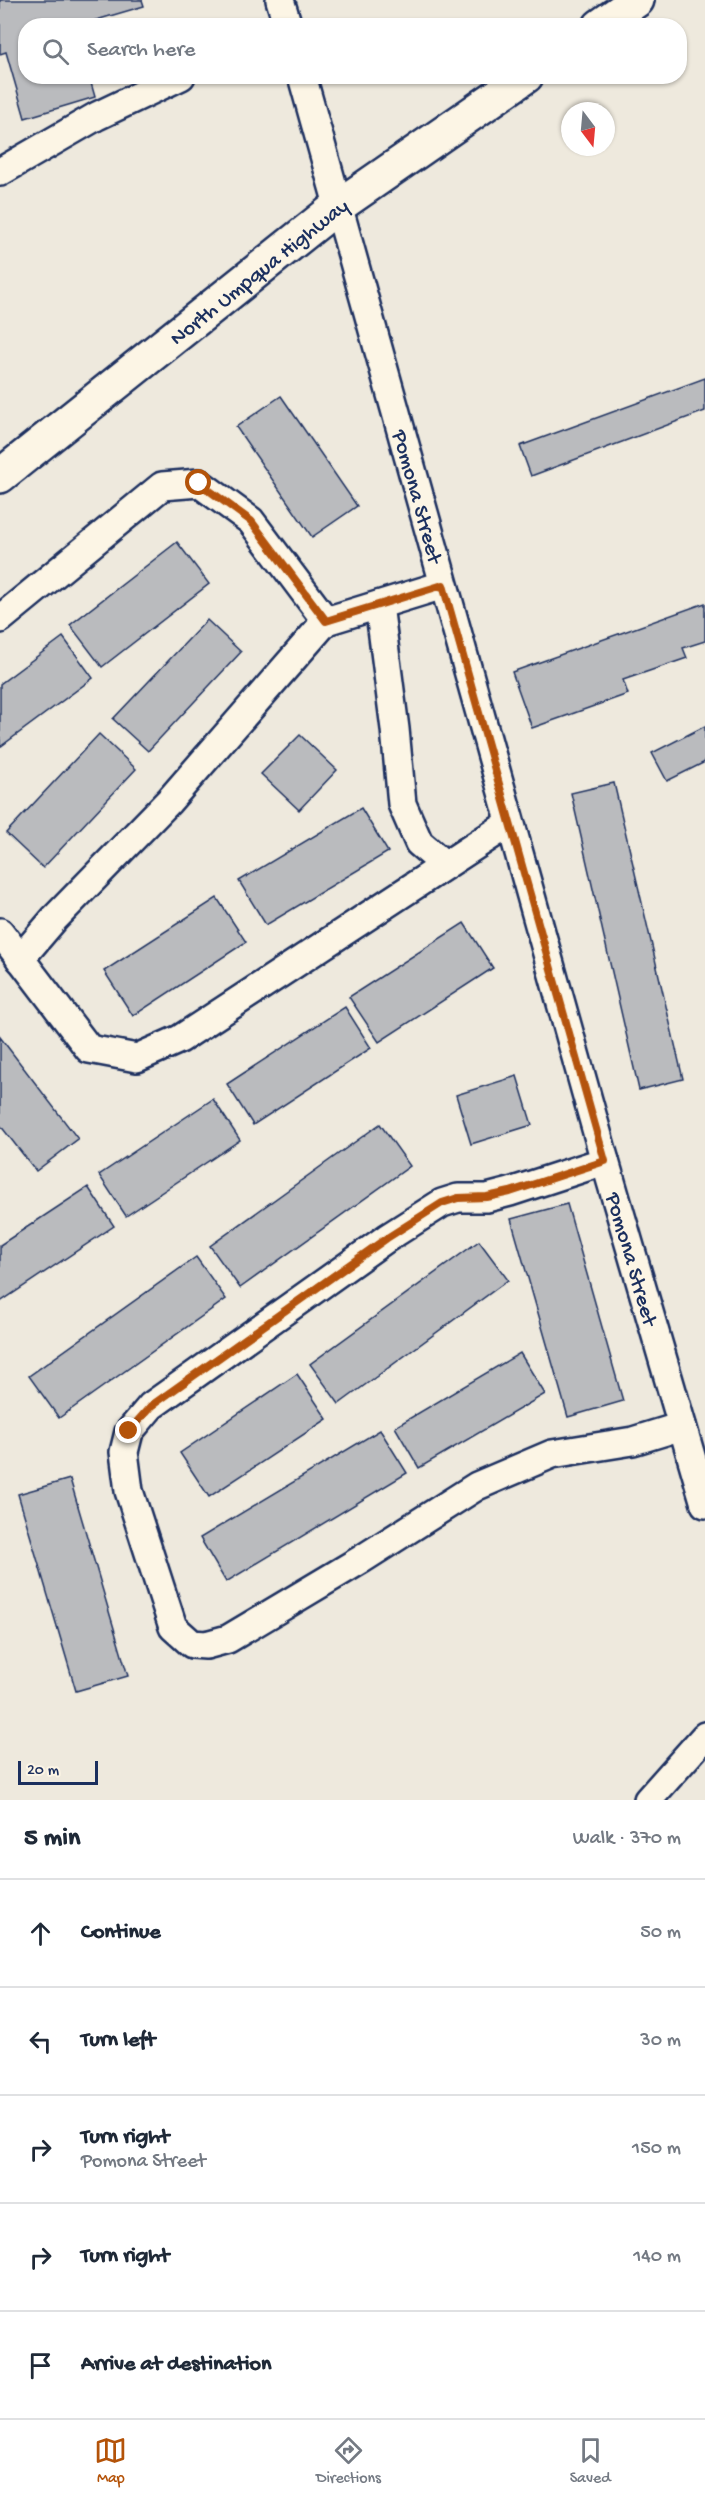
<!DOCTYPE html>
<meta charset="utf-8">
<style>
:root{--surface:#fff;--page:#f2f2f3;--text:#1f2937;--muted:#747a83;--line:#e0e1e3;--accent:#b45309}
body{margin:0;font-family:"Gochi Hand",sans-serif;background:var(--page);color:var(--text)}
.compass{position:absolute;left:561px;top:102px;width:54px;height:54px;border-radius:50%;background:var(--surface);box-shadow:0 2px 4px #0004;rotate:164deg}
.scale{position:absolute;left:18px;bottom:15px;width:80px;box-sizing:border-box;padding-left:6px;border:3px solid #1b2f5e;border-top:0;font-size:16px;line-height:21px;white-space:nowrap;color:#1b2f5e;-webkit-text-stroke:4px #fcf5e5;paint-order:stroke}
.stop{position:absolute;width:18px;height:18px;margin:-14px;border:4px solid #b45309;border-radius:50%;background:#fff}
.stop.end{background:#b45309;border-color:#fff;box-shadow:0 2px 6px #0008}
.list{margin:0;padding:0;list-style:none}
h2{display:flex;justify-content:space-between;align-items:center;height:78px;margin:0;padding:0 24px;font-size:26px}
h2 small{font-size:20px;font-weight:400;color:var(--muted)}
.list li{display:grid;grid-template-columns:39px 1fr auto;gap:18px;align-items:center;box-sizing:border-box;height:108px;padding:0 24px;border-top:2px solid var(--line)}
.list b{display:block;font-size:22px;white-space:nowrap}
.list p{margin:0;font-size:20px;white-space:nowrap;color:var(--muted)}
.list em{font-size:20px;font-style:normal;color:var(--muted)}
.icon{flex:none;width:33px;height:33px;fill:none;stroke:currentColor;stroke-width:2;stroke-linecap:round;stroke-linejoin:round}
.map{position:relative;flex:none;width:705px;height:1800px;overflow:hidden}
.search{position:absolute;background:var(--surface);box-shadow:0 2px 4px #0004;left:18px;right:18px;top:18px;height:66px;display:flex;align-items:center;gap:15px;box-sizing:border-box;padding:0 21px;border-radius:24px;color:var(--muted);font-size:22px}
.sheet{height:618px;background:var(--surface)}
nav{display:flex;justify-content:space-around;align-items:center;box-sizing:border-box;height:84px;border-top:2px solid var(--line);background:var(--surface);font-size:16px;color:var(--muted)}
nav a{display:grid;justify-items:center;gap:3px}
nav .on{color:var(--accent)}
.map>svg:first-child{display:block}
.building{fill:#babbbe;stroke:#1b2f5e;stroke-width:1.5}
.lines{fill:none;stroke-linecap:round;stroke-linejoin:round}
.minor-casing{stroke:#1b2f5e;stroke-width:32}
.major-casing{stroke:#1b2f5e;stroke-width:38}
.minor{stroke:#fcf5e5;stroke-width:27}
.major{stroke:#fcf5e5;stroke-width:33}
.route{stroke:#b45309;stroke-width:8}
.labels{text-anchor:middle;stroke-width:4.5;stroke-linejoin:round;paint-order:stroke}
.street-label{font-size:22px;fill:#1b2f5e;stroke:#fcf5e5}
</style>
<div class="map">
<svg width="705" height="1800" viewBox="0 0 705 1800">
<rect width="100%" height="100%" fill="#eee9dd"/>
<filter id="ink" filterUnits="userSpaceOnUse"><feTurbulence type="fractalNoise" baseFrequency=".0167" numOctaves="2"/><feDisplacementMap in="SourceGraphic" scale="12" xChannelSelector="R" yChannelSelector="G"/><feConvolveMatrix kernelMatrix="1 2 1 2 8 2 1 2 1" color-interpolation-filters="sRGB"/></filter>
<g filter="url(#ink)">
<g class="building">
<polygon points="0,0 142,0 144,6 76,26 26,26 26,76 89,76 95,97 25,118 6,52 0,54"/>
<polygon points="705,378 705,411 531,476 520,446"/>
<polygon points="281,396 357,506 312,537 236,427"/>
<polygon points="177,542 209,584 102,667 70,625"/>
<polygon points="705,603 705,641 683,648 687,658 623,680 628,694 532,728 512,672"/>
<polygon points="207,620 241,652 148,751 113,719"/>
<polygon points="63,637 93,678 0,747 0,684"/>
<polygon points="705,726 705,762 667,781 652,753"/>
<polygon points="99,734 136,769 43,868 6,833"/>
<polygon points="300,735 337,770 299,810 261,774"/>
<polygon points="614,783 683,1079 639,1090 571,793"/>
<polygon points="361,808 388,852 266,925 239,881"/>
<polygon points="217,898 246,942 133,1016 104,971"/>
<polygon points="464,923 493,968 379,1042 349,997"/>
<polygon points="345,1007 371,1048 253,1125 227,1084"/>
<polygon points="0,1037 78,1139 36,1171 0,1125"/>
<polygon points="517,1076 532,1125 471,1144 456,1095"/>
<polygon points="213,1099 240,1140 126,1216 99,1175"/>
<polygon points="380,1124 410,1166 240,1288 210,1246"/>
<polygon points="88,1187 114,1226 0,1302 0,1245"/>
<polygon points="567,1204 623,1401 568,1417 511,1219"/>
<polygon points="479,1241 508,1280 339,1404 310,1364"/>
<polygon points="196,1257 226,1299 59,1418 29,1376"/>
<polygon points="520,1353 545,1394 419,1468 395,1427"/>
<polygon points="297,1374 327,1419 209,1497 180,1453"/>
<polygon points="380,1430 407,1473 226,1582 200,1538"/>
<polygon points="70,1479 128,1676 76,1691 18,1494"/>
</g>
<g class="lines">
<g class="minor-casing">
<g id="minor">
<polyline points="280,0 288,26"/>
<path id="s1" d="M302 76 605 1161 705 1504"/>
<polyline points="0,172 97,116 181,76"/>
<polyline points="379,605 395,729 402,804 419,843 445,865"/>
<polyline points="0,619 162,486 199,483 251,521 326,621 443,585"/>
<polyline points="0,932 89,1049 137,1058 180,1039 510,823"/>
<polyline points="20,959 55,918 169,801 326,621"/>
<polyline points="605,1161 510,1192 487,1198 458,1198 442,1203 387,1238 151,1406 129,1432 124,1452 129,1491 173,1627 192,1644 206,1645 228,1639 362,1559 477,1486 552,1454 633,1441 682,1426"/>
<polyline points="648,1800 705,1736"/>
</g>
</g>
<g class="major-casing">
<g id="major">
<polyline points="600,26 637,0"/>
<path id="s2" d="M0 476 337 207 526 76"/>
</g>
</g>
<use href="#minor" class="minor"/>
<use href="#major" class="major"/>
</g>
</g>
<g class="lines" filter="url(#ink)">
<polyline class="route" points="129,1431 151,1406 387,1238 442,1203 458,1198 487,1197 510,1192 605,1161 443,585 326,621 251,521 199,483"/>
</g>
<g class="labels">
<g class="street-label">
<text dy="8" stroke="none"><textPath href="#s2" startOffset="330">North Umpqua Highway</textPath></text>
<text dy="8" stroke="none"><textPath href="#s1" startOffset="436">Pomona Street</textPath></text>
<text dy="8" stroke="none"><textPath href="#s1" startOffset="1228">Pomona Street</textPath></text>
</g>
</g>
</svg>
<svg class="compass" viewBox="-18 -18 36 36"><path d="M0-13l5 13h-10z" fill="#e53935"/><path d="M0 13l5-13h-10z" fill="#747a83"/></svg>
<div class="scale">20 m</div>
<div class="stop" style="left:199px;top:483px"></div>
<div class="stop end" style="left:129px;top:1431px"></div>
<div class="search"><svg class="icon" aria-label="search" viewBox="0 0 24 24"><circle cx="10" cy="10" r="6"/><path d="M15 15l6 6"/></svg>Search here</div>
</div>
<section class="sheet">
<h2>5 min<small>Walk · 370 m</small></h2>
<ul class="list">
<li><svg class="icon" aria-label="ahead" viewBox="0 0 24 24"><path d="M12 20V5M6 11l6-6 6 6"/></svg><div><b>Continue</b></div><em>50 m</em></li>
<li><svg class="icon" aria-label="left" viewBox="0 0 24 24"><path d="M17 20v-9H6M10 6l-5 5 5 5"/></svg><div><b>Turn left</b></div><em>30 m</em></li>
<li><svg class="icon" aria-label="right" viewBox="0 0 24 24"><path d="M7 20v-9h11M14 6l5 5-5 5"/></svg><div><b>Turn right</b><p>Pomona Street</p></div><em>150 m</em></li>
<li><svg class="icon" aria-label="right" viewBox="0 0 24 24"><path d="M7 20v-9h11M14 6l5 5-5 5"/></svg><div><b>Turn right</b></div><em>140 m</em></li>
<li><svg class="icon" aria-label="arrive" viewBox="0 0 24 24"><path d="M6 21V4h12l-3 4 3 4H6"/></svg><div><b>Arrive at destination</b></div></li>
</ul>
</section>
<nav>
<a class="on"><svg class="icon" aria-label="map" viewBox="0 0 24 24"><path d="M3 6l6-2 6 2 6-2v14l-6 2-6-2-6 2zM9 4v14M15 6v14"/></svg>Map</a>
<a><svg class="icon" aria-label="directions" viewBox="0 0 24 24"><path d="M12 3l9 9-9 9-9-9zM9 14v-3h6M13 9l2 2-2 2"/></svg>Directions</a>
<a><svg class="icon" aria-label="saved" viewBox="0 0 24 24"><path d="M7 4h10v16l-5-4-5 4z"/></svg>Saved</a>
</nav>
